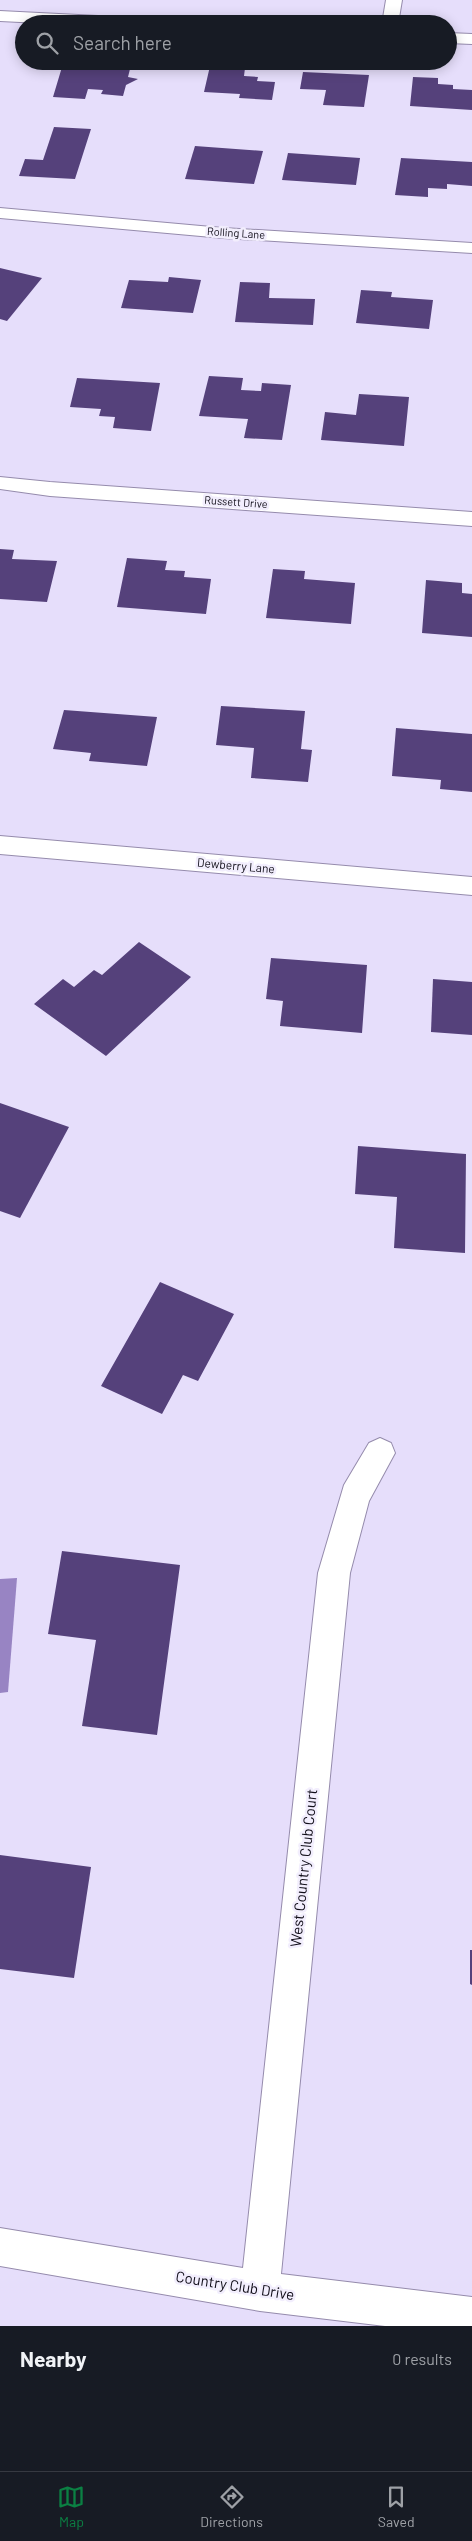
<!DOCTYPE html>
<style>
:root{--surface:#171b24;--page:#242831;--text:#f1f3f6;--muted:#9ea1a6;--line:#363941;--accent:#0b8043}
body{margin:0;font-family:Barlow,sans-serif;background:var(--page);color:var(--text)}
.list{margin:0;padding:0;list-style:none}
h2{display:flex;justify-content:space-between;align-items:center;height:65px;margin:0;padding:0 20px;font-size:21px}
h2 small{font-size:16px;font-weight:400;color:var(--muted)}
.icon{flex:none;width:28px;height:28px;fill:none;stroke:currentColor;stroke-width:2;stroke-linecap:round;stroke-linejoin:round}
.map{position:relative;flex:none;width:472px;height:2326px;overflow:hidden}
.search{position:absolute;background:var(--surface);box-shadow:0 2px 12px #0003;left:15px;right:15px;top:15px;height:55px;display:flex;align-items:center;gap:12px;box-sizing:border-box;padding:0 18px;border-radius:28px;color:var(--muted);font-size:19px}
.sheet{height:145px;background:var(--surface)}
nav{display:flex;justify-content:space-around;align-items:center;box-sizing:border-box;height:70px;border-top:1px solid var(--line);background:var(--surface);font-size:14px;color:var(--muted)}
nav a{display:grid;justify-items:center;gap:2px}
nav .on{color:var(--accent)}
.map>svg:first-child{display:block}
.water{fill:#9884c3}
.building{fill:#55417b}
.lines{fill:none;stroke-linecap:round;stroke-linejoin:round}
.minor-casing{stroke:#958bac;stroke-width:2}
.minor{fill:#fff;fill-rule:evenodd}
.labels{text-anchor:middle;stroke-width:5;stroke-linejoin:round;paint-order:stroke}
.far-street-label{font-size:11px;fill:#110e19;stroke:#f2eefd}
.street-label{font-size:12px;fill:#110e19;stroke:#f2eefd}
.near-street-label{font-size:15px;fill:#110e19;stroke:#f2eefd}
</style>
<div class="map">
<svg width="472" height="2326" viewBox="0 0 472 2326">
<rect width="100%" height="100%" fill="#e6defb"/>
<polygon class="water" points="17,1578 8,1692 0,1693 0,1579"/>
<g class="building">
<polygon points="102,61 132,61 128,77 138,79 126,85 123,96 101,94 103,90 88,89 85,99 53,97 62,67 100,69"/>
<polygon points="210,66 245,68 244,76 258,77 257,81 275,82 272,100 239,98 240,94 204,92"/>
<polygon points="303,72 369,75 364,107 323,105 326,90 300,89"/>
<polygon points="413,77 438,78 438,84 453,85 453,89 472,90 472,110 410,106"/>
<polygon points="54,127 91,129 75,179 19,176 25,159 43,160"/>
<polygon points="195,146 263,151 254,184 185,179"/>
<polygon points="288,153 360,158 356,185 282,180"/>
<polygon points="401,158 472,162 472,186 447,184 447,189 428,188 428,197 395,195"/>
<polygon points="0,268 42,278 7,321 0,319"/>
<polygon points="169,277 201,280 193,313 121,308 129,280 168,282"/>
<polygon points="240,282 270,283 269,298 315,299 313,325 235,322"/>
<polygon points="361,290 392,292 391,297 433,300 429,329 356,323"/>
<polygon points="209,376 243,378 241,390 261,391 262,383 291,385 282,440 244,438 248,419 199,416"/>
<polygon points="77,378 160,383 151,431 113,428 115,417 99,416 101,409 70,407"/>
<polygon points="359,394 409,397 404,446 321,440 325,412 356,415"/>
<polygon points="0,549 14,550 12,559 57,561 47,602 0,599"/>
<polygon points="127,558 167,561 165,570 185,571 184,577 211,579 206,614 117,607"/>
<polygon points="273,569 305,571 304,579 355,583 351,624 266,618"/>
<polygon points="426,580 462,583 462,593 472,594 472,637 422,633"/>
<polygon points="221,706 305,711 301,749 312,750 308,782 251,778 254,748 216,745"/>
<polygon points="64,710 157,717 147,766 89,761 91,753 53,749"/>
<polygon points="396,728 472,734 472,792 440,789 441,780 392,776"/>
<polygon points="139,942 191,977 106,1056 34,1004 63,979 74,987 94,970 102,975"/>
<polygon points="271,958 367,965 362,1033 280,1026 283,1001 266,999"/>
<polygon points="433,979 472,982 472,1035 431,1032"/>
<polygon points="0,1103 69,1127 20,1218 0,1211"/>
<polygon points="358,1146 466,1154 465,1253 394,1248 397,1197 355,1194"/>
<polygon points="160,1282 234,1314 198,1381 183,1375 162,1414 101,1386"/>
<polygon points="62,1551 180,1565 157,1735 82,1726 96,1640 48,1634"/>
<polygon points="0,1855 91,1867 74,1978 0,1969"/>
<polygon points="470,1950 472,1950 472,1985 470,1984"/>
</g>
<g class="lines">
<g class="minor-casing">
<g id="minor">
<polygon points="386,0 402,0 398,24 382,24"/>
<polygon points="0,11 157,19 165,24 61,24 0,21"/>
<polygon points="448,33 472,34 472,44 448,43"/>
<polygon points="0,208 223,228 472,243 472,253 223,238 0,218"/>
<polygon points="0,477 50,482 472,512 472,526 50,496 0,489"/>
<polygon points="0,836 472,877 472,895 0,854"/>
<polygon points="380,1438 391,1443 395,1453 369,1501 350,1573 281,2274 472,2297 472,2326 385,2326 260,2311 0,2266 0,2228 243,2268 318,1573 344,1485 369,1443"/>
</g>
</g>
<use href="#minor" class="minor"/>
</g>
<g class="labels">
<g class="far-street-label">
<text transform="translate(236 233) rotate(4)" y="4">Rolling Lane</text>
<text transform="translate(236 502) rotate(4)" y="4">Russett Drive</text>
</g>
<g class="street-label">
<text transform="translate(236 866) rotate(5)" y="4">Dewberry Lane</text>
</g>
<g class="near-street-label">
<text transform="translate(304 1868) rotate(-84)" y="5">West Country Club Court</text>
<text transform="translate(235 2286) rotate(9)" y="5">Country Club Drive</text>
</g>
</g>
</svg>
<div class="search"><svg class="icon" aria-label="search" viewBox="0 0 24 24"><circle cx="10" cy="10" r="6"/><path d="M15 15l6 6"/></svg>Search here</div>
</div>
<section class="sheet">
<h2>Nearby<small>0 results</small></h2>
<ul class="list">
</ul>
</section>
<nav>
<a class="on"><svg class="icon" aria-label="map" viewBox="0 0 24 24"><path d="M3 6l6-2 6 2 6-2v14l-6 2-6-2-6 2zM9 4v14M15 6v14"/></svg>Map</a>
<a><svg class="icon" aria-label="directions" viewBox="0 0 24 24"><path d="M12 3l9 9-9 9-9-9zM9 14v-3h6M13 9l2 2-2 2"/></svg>Directions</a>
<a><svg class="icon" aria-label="saved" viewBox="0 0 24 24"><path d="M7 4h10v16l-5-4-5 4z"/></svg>Saved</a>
</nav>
